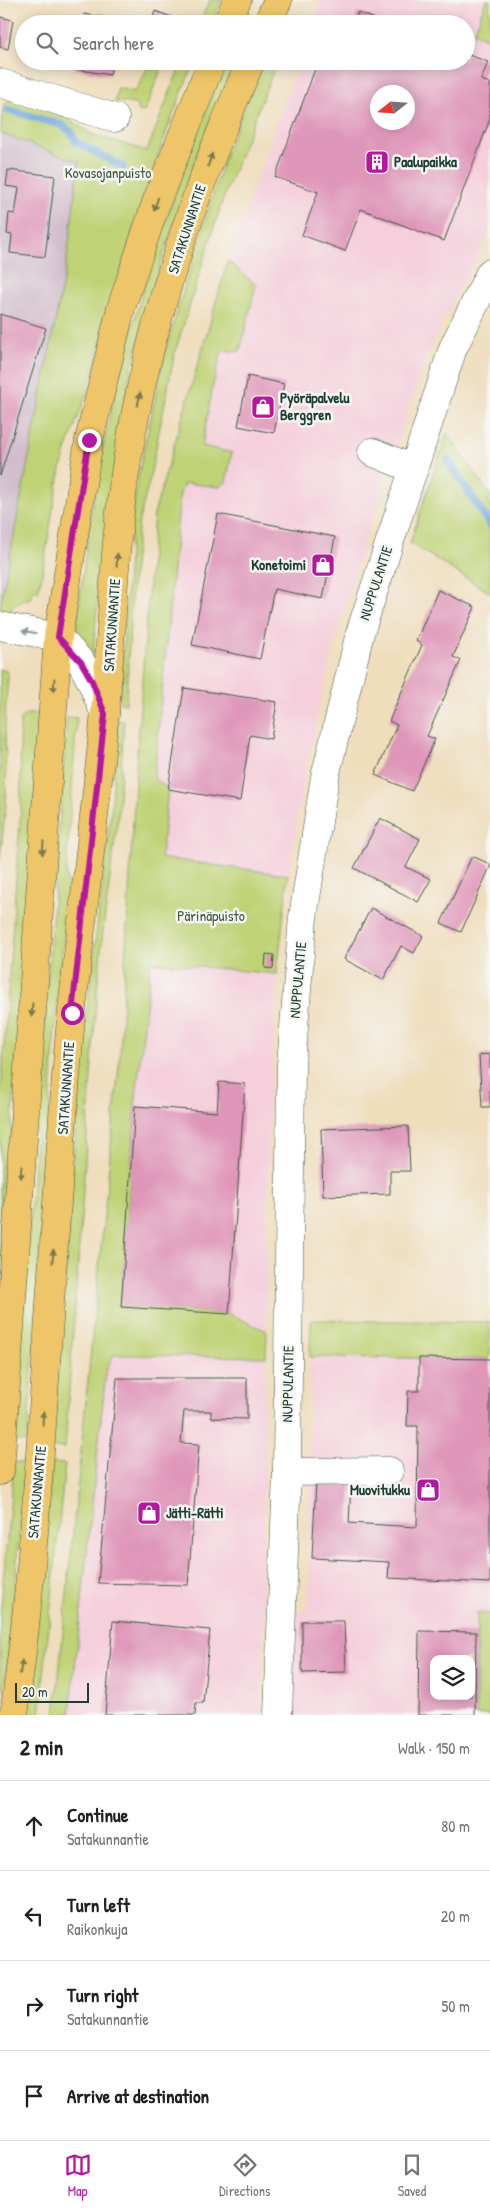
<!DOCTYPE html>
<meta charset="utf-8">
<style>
:root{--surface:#fff;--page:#f2f2f2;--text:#202124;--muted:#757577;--line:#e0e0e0;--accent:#b5179e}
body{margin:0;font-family:"Patrick Hand",sans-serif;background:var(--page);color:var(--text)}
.controls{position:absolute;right:15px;bottom:15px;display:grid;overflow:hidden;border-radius:10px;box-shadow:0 2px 12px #0003}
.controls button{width:45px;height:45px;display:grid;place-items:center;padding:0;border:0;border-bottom:1px solid var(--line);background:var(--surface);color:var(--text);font:25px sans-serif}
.compass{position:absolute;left:370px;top:85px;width:45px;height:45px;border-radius:50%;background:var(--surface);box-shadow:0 2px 12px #0003;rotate:253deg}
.scale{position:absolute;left:15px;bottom:12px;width:74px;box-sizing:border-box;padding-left:5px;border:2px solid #1f3d34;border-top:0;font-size:14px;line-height:18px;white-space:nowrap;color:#1f3d34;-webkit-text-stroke:4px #f6f6f2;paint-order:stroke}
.stop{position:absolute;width:15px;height:15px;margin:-11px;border:4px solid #b5179e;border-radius:50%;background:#fff}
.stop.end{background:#b5179e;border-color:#fff;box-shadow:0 1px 5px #0008}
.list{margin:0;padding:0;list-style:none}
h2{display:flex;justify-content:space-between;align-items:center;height:65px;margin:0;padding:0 20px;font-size:21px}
h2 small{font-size:16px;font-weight:400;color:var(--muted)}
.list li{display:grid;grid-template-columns:32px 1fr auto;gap:15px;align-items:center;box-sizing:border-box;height:90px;padding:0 20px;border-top:1px solid var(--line)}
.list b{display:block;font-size:19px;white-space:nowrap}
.list p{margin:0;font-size:16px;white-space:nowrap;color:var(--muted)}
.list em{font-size:16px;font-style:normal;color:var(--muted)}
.icon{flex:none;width:28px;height:28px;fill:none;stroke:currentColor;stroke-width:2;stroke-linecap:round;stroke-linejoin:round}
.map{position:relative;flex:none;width:490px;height:1715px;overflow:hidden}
.search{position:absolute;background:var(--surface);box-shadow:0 2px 12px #0003;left:15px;right:15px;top:15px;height:55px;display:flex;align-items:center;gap:12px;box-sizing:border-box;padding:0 18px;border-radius:28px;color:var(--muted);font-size:19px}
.sheet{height:425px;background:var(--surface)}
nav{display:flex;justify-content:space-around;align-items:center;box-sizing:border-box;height:70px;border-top:1px solid var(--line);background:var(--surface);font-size:14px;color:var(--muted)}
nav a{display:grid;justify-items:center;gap:2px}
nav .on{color:var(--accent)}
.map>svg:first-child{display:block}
.built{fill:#f5cfdb;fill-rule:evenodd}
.industrial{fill:#d1bdcc}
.green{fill:#bfd275;stroke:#6f8854}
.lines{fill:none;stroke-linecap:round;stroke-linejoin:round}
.stream{stroke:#6ca4db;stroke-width:8}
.building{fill:#df97b9;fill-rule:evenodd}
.minor-casing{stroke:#3e5548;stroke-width:29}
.major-casing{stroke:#3e5548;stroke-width:29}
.minor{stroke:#fff;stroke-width:28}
.major{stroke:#eec569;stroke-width:28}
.oneway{fill:#7c7a4c}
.oneway2{fill:#8f9e9a}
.route{stroke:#b5179e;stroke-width:6}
.labels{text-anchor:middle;stroke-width:5;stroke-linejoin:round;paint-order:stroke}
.poi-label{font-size:15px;font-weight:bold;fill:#1f3d34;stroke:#f6f6f2;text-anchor:start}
.park-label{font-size:15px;fill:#3f5b41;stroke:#f6f6f2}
.street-label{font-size:15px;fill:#1f3d34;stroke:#f6f6f2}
</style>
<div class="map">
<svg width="490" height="1715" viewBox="0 0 490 1715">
<rect width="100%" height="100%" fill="#f6f6f2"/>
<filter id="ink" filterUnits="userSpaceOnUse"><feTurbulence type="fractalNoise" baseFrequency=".02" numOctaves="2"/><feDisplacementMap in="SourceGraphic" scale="10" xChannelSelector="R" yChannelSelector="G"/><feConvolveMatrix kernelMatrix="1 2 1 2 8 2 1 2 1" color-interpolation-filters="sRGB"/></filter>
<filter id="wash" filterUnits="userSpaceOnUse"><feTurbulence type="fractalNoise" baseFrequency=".0096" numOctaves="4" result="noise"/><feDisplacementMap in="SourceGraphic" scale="20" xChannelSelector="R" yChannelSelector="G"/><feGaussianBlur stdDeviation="1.12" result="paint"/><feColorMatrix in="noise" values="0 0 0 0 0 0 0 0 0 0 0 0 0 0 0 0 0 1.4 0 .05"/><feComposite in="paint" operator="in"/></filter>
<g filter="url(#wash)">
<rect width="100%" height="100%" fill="#efddbc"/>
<g class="built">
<path d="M321 0H490V227L478 255 450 306 427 354 372 516 345 604 322 694 303 784 288 875 161 858 168 789 154 778 180 493 185 483 219 487 232 453 202 447 213 385 222 351 256 285 228 261 299 61H466V24H312ZM378 92H408V122H378Z"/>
<polygon points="151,962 277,974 268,1134 262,1715 66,1715"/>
<path d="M310 1357 490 1359V1614H477L476 1715H292L293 1611H308ZM434 1659H471V1696H434Z"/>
</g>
<polygon class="industrial" points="0,133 79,161 66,266 0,606"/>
<g class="green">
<polygon points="210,0 221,0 212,24 199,24"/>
<polygon points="486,0 490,0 490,39 474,33"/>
<polygon points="151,61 164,61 145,111 140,112 135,104 115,101 118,88 135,92"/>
<path d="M182 61H195C150 164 120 274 90 382 82 411 68 439 61 469 51 509 48 551 38 592L33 590 32 597 14 605 9 614 0 616V606L66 266 79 162 0 133 4 105 9 100 29 102 67 118 91 134 147 151Z"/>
<path d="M226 61H235L198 151 158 271 129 378 100 566 93 656 87 644 76 634C82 580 88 526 98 473 124 331 172 194 226 61Z"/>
<polygon points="264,61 277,61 222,202 175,352 149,482 139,520 132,584 126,704 120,703 131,521 138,476 166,348 226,152"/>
<polygon points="228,261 256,285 240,351 222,351 213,385 202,446 232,453 226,482 219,487 185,483 180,493 154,778 168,789 161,858 288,875 277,974 151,962 135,1106 121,1306 229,1314 267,1331 266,1357 113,1355 106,1371 70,1715 55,1715 120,1054 136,767 154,514"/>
<polygon points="447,433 490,495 490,593 410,543"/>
<polygon points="0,669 6,671 8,675 5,716 6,804 0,860"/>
<polygon points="26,714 40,714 0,1299 0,1104 21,807 20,719"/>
<polygon points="67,717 77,718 66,873 69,902 59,972 27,1442 14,1441"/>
<polygon points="118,720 124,721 118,817 103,930 96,1004 65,1448 52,1447 80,1067 111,813"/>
<polygon points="311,1320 490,1322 490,1359 310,1357"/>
<polygon points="14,1462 25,1463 10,1644 0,1710 0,1616"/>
<polygon points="52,1463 65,1464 40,1715 28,1715"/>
<polygon points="477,1613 490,1614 490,1715 476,1715"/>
</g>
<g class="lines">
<g class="stream">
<polyline points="9,110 62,125 71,132 76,142 123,167"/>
<polyline points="448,460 490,525"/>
</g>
</g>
<g id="blocks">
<g class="building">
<polygon points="155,11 172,17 169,24 151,23"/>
<polygon points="358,12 387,24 354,24"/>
<polygon points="84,14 120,20 119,24 82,24"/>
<polygon points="0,17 13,20 8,49 0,47"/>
<path d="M466 54 488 62 481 80 490 83V119L444 241 361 209 345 251 302 235 318 192 275 177 318 61H466ZM378 92H408V122H378Z"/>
<polygon points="76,61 113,61 110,75 75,69"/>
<polygon points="8,170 55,176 45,257 10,253 12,235 7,234 9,213 15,214 19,188 6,186"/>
<polygon points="0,314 46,328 0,476"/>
<polygon points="248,376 284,384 274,433 238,426"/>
<polygon points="218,514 335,537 323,599 274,589 260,659 192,645"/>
<polygon points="438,590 475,607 453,657 461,660 427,736 435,739 412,791 375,775 397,725 389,721 422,645 416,641"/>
<polygon points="184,688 277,702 271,739 250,735 240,801 168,789"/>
<polygon points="380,818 420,839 406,867 431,879 418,902 354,868"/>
<polygon points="472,856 490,864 490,867 461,932 441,923"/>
<polygon points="371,908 423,936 414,953 401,946 383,980 344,959"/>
<polygon points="266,954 274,955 273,969 265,968"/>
<polygon points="490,1054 490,1107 482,1107 479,1055"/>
<polygon points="219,1082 245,1084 229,1314 121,1307 135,1106 217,1112"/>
<polygon points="408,1126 410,1171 390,1171 390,1194 323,1196 321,1129"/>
<polygon points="419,1358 490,1359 490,1583 388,1578 389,1562 312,1558 316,1482 351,1484 349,1523 417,1527 418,1426 407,1426 408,1391 419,1391"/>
<polygon points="117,1378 247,1378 247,1419 211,1418 211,1411 184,1411 181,1443 199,1444 188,1585 98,1583"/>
<polygon points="113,1621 210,1630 203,1703 196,1703 195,1715 105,1715"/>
<polygon points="302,1621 344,1621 346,1672 302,1673"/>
<path d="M419 1631 476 1632 475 1715H418ZM434 1659H471V1696H434Z"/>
</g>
</g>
</g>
<g filter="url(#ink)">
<use href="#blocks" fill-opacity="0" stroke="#3e5548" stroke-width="1"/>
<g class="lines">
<g class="minor-casing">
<g id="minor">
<polyline points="0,83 115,118"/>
<polyline points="372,452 414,469"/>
<polyline points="0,626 58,637 81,662 91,681 105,714"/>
<polyline points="287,1472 389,1471"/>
<polyline points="278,1715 287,1472 291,1064 303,917 325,777 360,633 453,348 490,273"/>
</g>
</g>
<g class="major-casing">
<g id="major">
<polyline points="227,24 237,0"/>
<polyline points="267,24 278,0"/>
<polyline points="0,1471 58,637 89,440 121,308 157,200 212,61"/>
<path d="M14 1715C36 1559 43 1401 54 1244 60 1166 64 1087 72 1009 82 917 94 824 103 732 113 640 112 546 128 455 150 320 196 186 251 61"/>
</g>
</g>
<use href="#minor" class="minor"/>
<use href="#major" class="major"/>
</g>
<defs><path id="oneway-solid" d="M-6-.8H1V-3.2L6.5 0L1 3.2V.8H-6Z" transform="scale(1.25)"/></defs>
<g class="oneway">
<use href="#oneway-solid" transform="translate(210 160) rotate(-71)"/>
<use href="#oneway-solid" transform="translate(156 204) rotate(109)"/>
<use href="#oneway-solid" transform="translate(139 399) rotate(-79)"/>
<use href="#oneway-solid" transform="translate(117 560) rotate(-86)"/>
<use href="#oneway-solid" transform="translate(54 685) rotate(94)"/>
<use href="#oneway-solid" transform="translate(43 848) rotate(94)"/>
<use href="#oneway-solid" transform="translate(32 1010) rotate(94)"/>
<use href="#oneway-solid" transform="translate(21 1172) rotate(94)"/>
<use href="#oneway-solid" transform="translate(53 1256) rotate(-86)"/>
<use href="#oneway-solid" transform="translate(43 1418) rotate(-86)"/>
<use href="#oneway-solid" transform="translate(21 1667) rotate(-82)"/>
</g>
<use class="oneway2" href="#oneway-solid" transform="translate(29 632) rotate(-170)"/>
</g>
<g class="lines" filter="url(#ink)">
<polyline class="route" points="72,1013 105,714 92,681 81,662 58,637 89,440"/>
</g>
<defs>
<g id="building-square" transform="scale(1.25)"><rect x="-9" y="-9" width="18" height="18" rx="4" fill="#b5179e" stroke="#f6f6f2"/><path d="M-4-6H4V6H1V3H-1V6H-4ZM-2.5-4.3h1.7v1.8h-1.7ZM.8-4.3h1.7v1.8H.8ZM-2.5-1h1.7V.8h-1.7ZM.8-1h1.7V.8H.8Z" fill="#fff"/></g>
<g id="shop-square" transform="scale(1.25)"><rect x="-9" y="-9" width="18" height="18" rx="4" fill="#b5179e" stroke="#f6f6f2"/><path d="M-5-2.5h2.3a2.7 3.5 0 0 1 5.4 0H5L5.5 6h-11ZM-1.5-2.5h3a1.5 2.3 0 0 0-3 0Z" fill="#fff"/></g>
</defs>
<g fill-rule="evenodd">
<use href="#building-square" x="377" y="162"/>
<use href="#shop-square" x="263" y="407"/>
<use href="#shop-square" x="323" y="565"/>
<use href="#shop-square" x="428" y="1490"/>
<use href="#shop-square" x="149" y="1513"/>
</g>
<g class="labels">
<g class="poi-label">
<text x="394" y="167">Paalupaikka</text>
<text x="280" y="403">Pyöräpalvelu<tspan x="280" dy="17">Berggren</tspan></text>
<text x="306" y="570" text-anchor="end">Konetoimi</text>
<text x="410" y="1495" text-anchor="end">Muovitukku</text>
<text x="166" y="1518">Jätti-Rätti</text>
</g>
<g class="park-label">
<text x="108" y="178">Kovasojanpuisto</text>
<text x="211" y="921">Pärinäpuisto</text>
</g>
<g class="street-label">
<text transform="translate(187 229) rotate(-72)" y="5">SATAKUNNANTIE</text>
<text transform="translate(376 583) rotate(-72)" y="5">NUPPULANTIE</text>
<text transform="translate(112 625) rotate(-86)" y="5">SATAKUNNANTIE</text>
<text transform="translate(298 980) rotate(-85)" y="5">NUPPULANTIE</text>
<text transform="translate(66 1088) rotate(-86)" y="5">SATAKUNNANTIE</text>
<text transform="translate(288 1384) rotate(-89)" y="5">NUPPULANTIE</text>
<text transform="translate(37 1492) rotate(-85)" y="5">SATAKUNNANTIE</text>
</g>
</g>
</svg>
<div class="controls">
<button><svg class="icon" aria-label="layers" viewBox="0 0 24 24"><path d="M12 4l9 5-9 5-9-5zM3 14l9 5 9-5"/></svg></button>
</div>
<svg class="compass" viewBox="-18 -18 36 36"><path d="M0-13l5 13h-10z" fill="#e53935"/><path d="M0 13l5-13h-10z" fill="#757577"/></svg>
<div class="scale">20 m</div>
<div class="stop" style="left:72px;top:1013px"></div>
<div class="stop end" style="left:89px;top:440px"></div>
<div class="search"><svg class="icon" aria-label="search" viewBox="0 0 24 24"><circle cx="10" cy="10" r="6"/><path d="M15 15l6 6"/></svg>Search here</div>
</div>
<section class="sheet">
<h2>2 min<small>Walk · 150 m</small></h2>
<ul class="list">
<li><svg class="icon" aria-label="ahead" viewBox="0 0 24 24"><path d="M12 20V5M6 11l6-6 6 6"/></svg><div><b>Continue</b><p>Satakunnantie</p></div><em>80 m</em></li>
<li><svg class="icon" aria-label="left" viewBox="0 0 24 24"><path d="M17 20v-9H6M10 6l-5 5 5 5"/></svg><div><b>Turn left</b><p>Raikonkuja</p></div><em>20 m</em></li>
<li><svg class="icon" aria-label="right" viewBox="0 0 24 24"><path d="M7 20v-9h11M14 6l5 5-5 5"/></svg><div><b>Turn right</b><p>Satakunnantie</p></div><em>50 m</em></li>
<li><svg class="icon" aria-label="arrive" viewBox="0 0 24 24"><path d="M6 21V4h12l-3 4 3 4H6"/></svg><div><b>Arrive at destination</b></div></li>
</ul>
</section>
<nav>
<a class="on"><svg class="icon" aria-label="map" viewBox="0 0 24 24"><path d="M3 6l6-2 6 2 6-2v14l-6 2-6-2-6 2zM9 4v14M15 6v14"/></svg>Map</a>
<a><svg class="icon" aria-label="directions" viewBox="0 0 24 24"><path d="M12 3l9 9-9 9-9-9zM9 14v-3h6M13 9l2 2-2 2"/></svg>Directions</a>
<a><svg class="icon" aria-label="saved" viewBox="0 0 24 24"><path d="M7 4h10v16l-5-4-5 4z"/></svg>Saved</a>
</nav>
